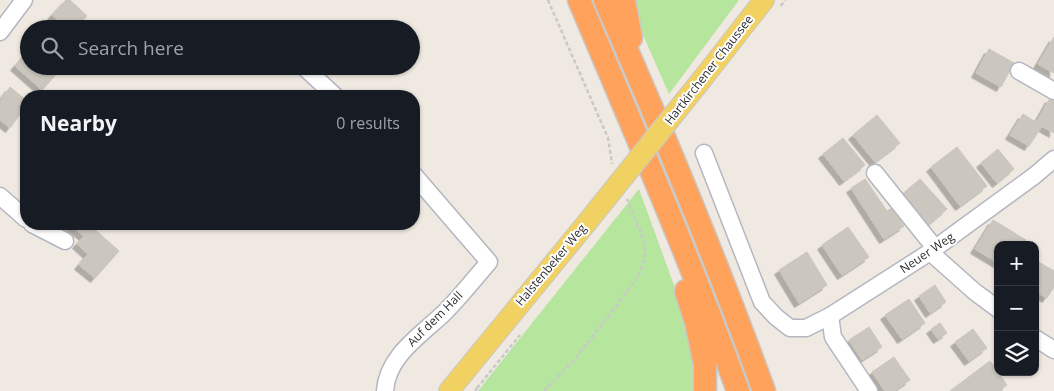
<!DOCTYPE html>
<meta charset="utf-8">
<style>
:root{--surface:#171b24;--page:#20242c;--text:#f1f3f6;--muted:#9ea1a6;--line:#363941}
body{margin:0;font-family:"Open Sans",sans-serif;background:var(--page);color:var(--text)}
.controls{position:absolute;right:15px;bottom:15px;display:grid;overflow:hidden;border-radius:10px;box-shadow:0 1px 4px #0004}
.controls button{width:45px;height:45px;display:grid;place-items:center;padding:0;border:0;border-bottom:1px solid var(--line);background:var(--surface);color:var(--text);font:25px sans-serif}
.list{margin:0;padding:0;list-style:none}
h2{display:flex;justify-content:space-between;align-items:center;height:65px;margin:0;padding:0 20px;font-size:21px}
h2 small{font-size:16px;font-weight:400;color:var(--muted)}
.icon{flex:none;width:28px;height:28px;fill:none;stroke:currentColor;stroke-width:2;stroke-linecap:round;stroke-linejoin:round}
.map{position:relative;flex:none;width:1054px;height:391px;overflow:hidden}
.search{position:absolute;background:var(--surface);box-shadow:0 1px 4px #0004;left:20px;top:20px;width:400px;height:55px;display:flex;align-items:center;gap:12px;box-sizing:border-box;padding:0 18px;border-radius:28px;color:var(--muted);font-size:19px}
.panel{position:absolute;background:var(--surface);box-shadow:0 1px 4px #0004;left:20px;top:90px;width:400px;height:140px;border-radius:20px}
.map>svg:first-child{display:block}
.green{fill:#b6e59e}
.building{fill:#cbc7bf;stroke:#cbc5ba;filter:url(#shadow)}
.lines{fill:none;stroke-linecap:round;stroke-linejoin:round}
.minor-casing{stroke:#b4b7c1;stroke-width:19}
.major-casing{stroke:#c9c9c9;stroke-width:22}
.highway-casing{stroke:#c9c9c9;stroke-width:25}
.path{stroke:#c9c9c9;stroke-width:2.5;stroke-dasharray:4 2.5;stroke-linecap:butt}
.minor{stroke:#fff;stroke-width:16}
.major{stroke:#f2d163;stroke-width:20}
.highway{stroke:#ffa35c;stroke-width:22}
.major-bridge-casing{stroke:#c9c9c9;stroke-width:22;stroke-linecap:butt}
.major-bridge{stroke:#f2d163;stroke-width:20}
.labels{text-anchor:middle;stroke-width:4;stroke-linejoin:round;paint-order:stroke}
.street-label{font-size:12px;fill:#2e2e2e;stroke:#fff}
</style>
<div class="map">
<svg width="1054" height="391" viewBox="0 0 1054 391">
<defs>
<filter id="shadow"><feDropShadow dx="-4.5" dy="4.5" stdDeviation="0" flood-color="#0004"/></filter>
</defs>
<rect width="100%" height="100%" fill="#efe9e1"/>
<g class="green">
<polygon points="631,0 739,0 669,94 640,28"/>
<polygon points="639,189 679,299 691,343 696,391 478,391"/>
</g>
<g class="building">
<polygon points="66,0 70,0 87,16 75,29 67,29 52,15"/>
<polygon points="1054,37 1054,73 1038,64"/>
<polygon points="989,49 1014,63 1001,87 976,73"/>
<polygon points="29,50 29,66 53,66 59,71 42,90 15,66"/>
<polygon points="10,87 26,100 26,106 10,128 0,120 0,101"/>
<polygon points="1050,98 1054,101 1054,133 1036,123"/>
<polygon points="1023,114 1042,126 1029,146 1010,135"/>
<polygon points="877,115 900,143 875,162 853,135"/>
<polygon points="843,138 865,165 844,181 823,154"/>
<polygon points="957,147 987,186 960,206 931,167"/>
<polygon points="998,149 1014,169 997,183 981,163"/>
<polygon points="865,179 887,211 892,208 904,226 884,239 851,188"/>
<polygon points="920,179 947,209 927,226 900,196"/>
<polygon points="993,220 1026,240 1023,245 998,245 998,263 975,249"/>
<polygon points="69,224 94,224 84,236"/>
<polygon points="92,227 119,251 95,278 79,265 88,254 77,244"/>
<polygon points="848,227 869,257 842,275 822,245"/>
<polygon points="807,252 827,285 799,303 779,270"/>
<polygon points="1035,260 1054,271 1054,287 1047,298 1035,291"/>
<polygon points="935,285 946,302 930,313 919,296"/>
<polygon points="909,299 925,323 902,339 885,315"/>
<polygon points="940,323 947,333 938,339 931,329"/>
<polygon points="869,327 882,347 862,360 849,340"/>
<polygon points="973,329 987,348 969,361 955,342"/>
<polygon points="894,357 910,380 894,391 885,391 872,372"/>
<polygon points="990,361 1007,385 999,391 950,391"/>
</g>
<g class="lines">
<g class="minor-casing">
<g id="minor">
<polyline points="0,32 24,0"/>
<polyline points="303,66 335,96"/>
<polyline points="1019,71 1054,91"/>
<polyline points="704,153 762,302 776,317 790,328 806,328 830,316 930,252 1034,176 1054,159"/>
<polyline points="875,173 935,248"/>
<polyline points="0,196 26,219"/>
<polyline points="32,224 65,241"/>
<polyline points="930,252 975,292 998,309"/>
<polyline points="830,316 833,337 869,391"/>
<polyline points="1035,338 1054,350"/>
<path d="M385 391C387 355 423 334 446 311 461 296 475 278 489 262L414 175"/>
</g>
</g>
<g class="major-casing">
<g id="major">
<polyline points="703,78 764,0"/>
<polyline points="449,391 589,220"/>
</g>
</g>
<g class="highway-casing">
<g id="highway">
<path d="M579 0C634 130 690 259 738 391"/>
<path d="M605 0C662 129 716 259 764 391"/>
<polyline points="624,0 631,38"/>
<polyline points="686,291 696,322 705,365 705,391"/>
</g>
</g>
<g class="path">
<polyline points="548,0 608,138 612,164"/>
<polyline points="781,6 785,0"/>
<polyline points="477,388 520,335"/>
<polyline points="475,391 477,388 480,391"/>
<polyline points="544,391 576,358 638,277 645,258 644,240 627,199"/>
</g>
<use href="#minor" class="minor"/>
<use href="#major" class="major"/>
<use href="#highway" class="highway"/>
<g class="major-bridge-casing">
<polyline id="major-bridge" points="589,220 703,78"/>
</g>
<use href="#major-bridge" class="major-bridge"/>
</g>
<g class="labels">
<g class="street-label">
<text transform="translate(709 70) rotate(-52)" y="4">Hartkirchener Chaussee</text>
<text transform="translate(927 253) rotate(-34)" y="4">Neuer Weg</text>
<text transform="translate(551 265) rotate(-50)" y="4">Halstenbeker Weg</text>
<text transform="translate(435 319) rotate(-45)" y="4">Auf dem Hall</text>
</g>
</g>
</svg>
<div class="controls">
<button>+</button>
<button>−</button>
<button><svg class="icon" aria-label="layers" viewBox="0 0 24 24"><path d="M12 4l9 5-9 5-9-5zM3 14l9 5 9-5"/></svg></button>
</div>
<div class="search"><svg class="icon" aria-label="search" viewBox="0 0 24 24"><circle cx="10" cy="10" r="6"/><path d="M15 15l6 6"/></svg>Search here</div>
<section class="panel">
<h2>Nearby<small>0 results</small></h2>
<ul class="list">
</ul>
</section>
</div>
